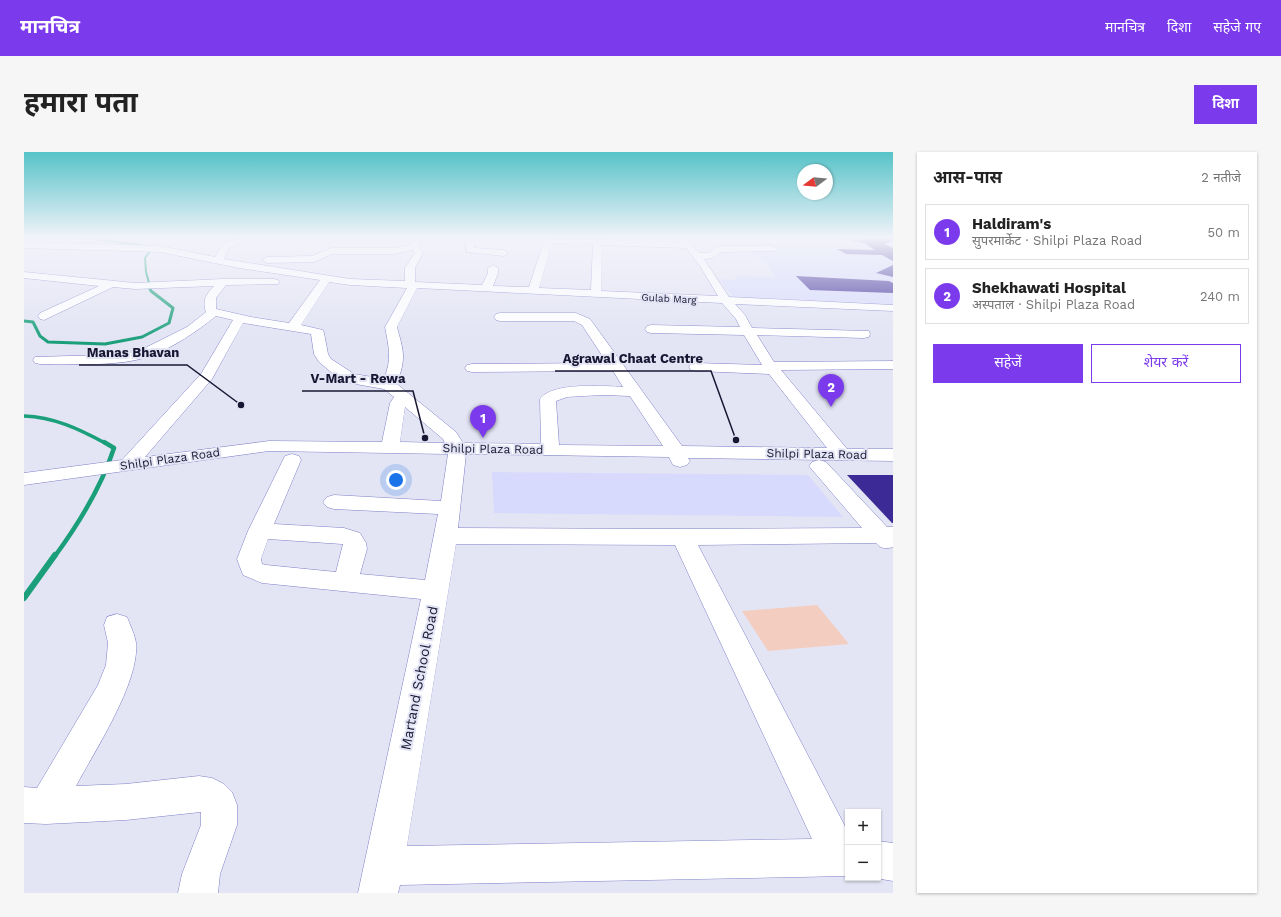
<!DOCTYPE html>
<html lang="hi">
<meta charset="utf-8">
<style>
:root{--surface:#fff;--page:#f6f6f6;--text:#222;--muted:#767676;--line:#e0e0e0;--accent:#7c3aed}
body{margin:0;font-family:"Work Sans","Noto Sans Devanagari",sans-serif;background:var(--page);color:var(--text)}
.controls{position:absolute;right:12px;bottom:12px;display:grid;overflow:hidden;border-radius:0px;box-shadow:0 1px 3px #0004}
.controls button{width:36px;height:36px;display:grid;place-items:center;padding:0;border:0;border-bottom:1px solid var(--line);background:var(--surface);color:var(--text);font:20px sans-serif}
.compass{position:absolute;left:773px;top:12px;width:36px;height:36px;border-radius:50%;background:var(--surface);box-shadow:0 1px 3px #0004;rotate:254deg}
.you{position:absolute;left:372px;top:328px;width:14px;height:14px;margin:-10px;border:3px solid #fff;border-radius:50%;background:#1a73e8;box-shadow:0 0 0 6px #1a73e833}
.badge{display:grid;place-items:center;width:26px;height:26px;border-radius:50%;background:var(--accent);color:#fff;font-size:13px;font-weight:700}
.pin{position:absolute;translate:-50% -33px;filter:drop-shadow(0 1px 2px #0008)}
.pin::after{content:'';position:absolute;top:21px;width:14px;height:12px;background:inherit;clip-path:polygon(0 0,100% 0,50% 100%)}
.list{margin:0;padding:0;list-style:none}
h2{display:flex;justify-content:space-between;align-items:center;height:52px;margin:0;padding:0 16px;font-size:17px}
h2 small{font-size:13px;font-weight:400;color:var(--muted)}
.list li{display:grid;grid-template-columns:26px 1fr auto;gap:12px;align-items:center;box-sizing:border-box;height:56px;margin:0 8px 8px;padding:0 8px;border:1px solid var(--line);border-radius:0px}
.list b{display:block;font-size:15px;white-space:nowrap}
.list p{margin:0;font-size:13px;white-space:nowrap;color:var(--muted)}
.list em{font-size:13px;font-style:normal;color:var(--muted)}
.actions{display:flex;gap:8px;padding:12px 16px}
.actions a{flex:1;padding:9px 0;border:1px solid var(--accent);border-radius:0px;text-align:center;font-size:14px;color:var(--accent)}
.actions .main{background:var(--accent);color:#fff}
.map{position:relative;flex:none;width:869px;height:741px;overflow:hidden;border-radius:0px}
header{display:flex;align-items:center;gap:24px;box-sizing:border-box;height:56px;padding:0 20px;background:var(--accent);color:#fff}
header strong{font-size:19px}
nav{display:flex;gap:22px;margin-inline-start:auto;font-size:14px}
.intro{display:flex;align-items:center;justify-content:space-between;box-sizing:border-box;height:96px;padding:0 24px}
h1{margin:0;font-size:28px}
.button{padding:10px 18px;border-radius:0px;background:var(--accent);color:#fff;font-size:14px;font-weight:700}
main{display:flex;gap:24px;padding:0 24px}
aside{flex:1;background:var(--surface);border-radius:0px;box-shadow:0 1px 3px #0004}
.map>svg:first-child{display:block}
.built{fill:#d7dafc}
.green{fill:#f3cec0}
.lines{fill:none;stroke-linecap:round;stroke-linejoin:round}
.stream-far4{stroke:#1a9f7a;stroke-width:2}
.stream-far3{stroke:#1a9f7a;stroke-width:3}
.stream-far2{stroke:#1a9f7a;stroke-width:3.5}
.stream-far1{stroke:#1a9f7a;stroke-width:4.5}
.stream{stroke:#1a9f7a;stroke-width:6}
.building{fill:#3c2a97}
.minor-casing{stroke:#7f80c8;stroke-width:1}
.minor{fill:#fff;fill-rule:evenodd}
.labels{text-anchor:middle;stroke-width:4;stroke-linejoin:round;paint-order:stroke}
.far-street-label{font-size:10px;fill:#181733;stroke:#e3e4f4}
.street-label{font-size:12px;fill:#181733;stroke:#e3e4f4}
.near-street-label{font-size:14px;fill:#181733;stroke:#e3e4f4}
.leader{fill:none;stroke:#181733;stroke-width:1.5}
.callout-dot{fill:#181733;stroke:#e3e4f4;stroke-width:1.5}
.callout-label{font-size:13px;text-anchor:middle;font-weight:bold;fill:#181733;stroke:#e3e4f4;stroke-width:4;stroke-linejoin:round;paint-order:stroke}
</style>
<header>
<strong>मानचित्र</strong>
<nav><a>मानचित्र</a><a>दिशा</a><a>सहेजे गए</a></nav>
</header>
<div class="intro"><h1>हमारा पता</h1><a class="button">दिशा</a></div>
<main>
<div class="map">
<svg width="869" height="741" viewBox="0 0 869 741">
<rect width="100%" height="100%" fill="#e3e4f4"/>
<g class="built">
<polygon points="629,86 869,86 869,153 710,146 694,127 712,128 712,124 751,125 745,113 740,108 729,103 719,96 698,95 691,88 665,87 666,89"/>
<polygon points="468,320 784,323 819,365 470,361"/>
</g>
<polygon class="green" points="793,453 825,492 744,499 718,459"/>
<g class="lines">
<polyline class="stream-far4" points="62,86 129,95 121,106 122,120 127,138"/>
<polyline class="stream-far3" points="0,169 9,170 16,184 24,190 81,192 118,185 145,171 149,156 127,139 126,137"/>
<path class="stream-far2" d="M0 264C30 265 55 277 81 291"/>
<path class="stream-far1" d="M31 404C56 370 77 336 90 296L80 290"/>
<polyline class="stream" points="0,446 31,403"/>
</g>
<g class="building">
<polygon points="817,86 838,88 835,86 869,86 869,89 861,92 869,96 869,109 858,103 822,102 813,97 851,98 840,91"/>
<polygon points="869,113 869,125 852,121"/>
<polygon points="772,124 865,129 869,131 869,141 786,138"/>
<polygon points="823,323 869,323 869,371 868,371"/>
</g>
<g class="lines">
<g class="minor-casing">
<g id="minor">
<path d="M216 86H228L205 96 200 107 326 127 381 129V116L391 101 389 98 370 102H308L290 110 243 111 238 108 243 105 288 104 307 96H370L387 93 390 86H398L395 95 399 101 391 116V130L458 133 464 121V116L469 113 474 116V121L469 134 505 135 521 86 658 91 654 86H662L675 101H685L691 96 701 94H748L751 95 752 97 751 99 701 100C691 101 693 107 680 107L705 145 869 153V159L711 152 721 163 728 176 845 179 846 182 845 185 840 186 733 183 750 210 869 209V217L757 218 823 297H869V309L664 306 666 309 663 313 656 315 649 313 645 305 442 302 434 376 659 377 838 376 785 314 788 310 795 308 802 310 863 375H869V395C862 397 857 397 852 391L674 393 824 680V724L376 733 374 741H334L397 447 238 431 219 423 213 407 224 379 259 308 261 304 268 302 275 304 277 308 250 372 320 376 336 381 342 391 343 397 336 422 401 428 414 362 310 357 303 355 299 350 303 345 310 343 417 349 424 302 245 299 0 333V321L98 308 177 222 209 168 192 164C172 180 150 195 126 204 96 215 49 212 16 212L11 211 9 208 11 205 80 203 110 200 117 198 163 175 182 160C178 149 182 142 190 134L111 137 89 135 20 168 16 167 14 164 16 161 75 134 0 126V120L111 131 199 127H250L254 128 255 130 254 132 202 133 192 146V157L227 165 265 171 296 128 215 116 136 100 0 96V90L136 94 191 105 199 92ZM528 91 569 92 567 138 515 136ZM577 93 662 96 676 114 694 144 577 139ZM305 130 326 133 383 136 361 175C365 196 368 207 360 227L330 222 307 207 304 202 300 181 299 178 277 173ZM393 136 698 151 712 167 716 175 627 173 623 174 621 177 623 180 627 181 720 183 738 213 672 211 667 212 665 215 667 218 672 219 745 222 803 296 658 294 566 167 552 161H476L472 162 470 165 472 168 476 169H550L558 173 583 211 448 212 443 213 441 216 443 219 448 220 589 219 599 235C580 234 528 230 516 247L517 292 439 291 432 280 373 232C382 205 380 201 373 175ZM219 171 287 182 290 202 295 210 313 225 326 231 360 237 370 245 366 251 358 290 245 289 121 305 188 227ZM578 243 606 244 639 294 535 293 532 249 543 245ZM381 255 419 287 421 291 376 290ZM244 387 318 392H319L312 420 242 413 238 412 237 407ZM432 392 651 393 788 687 383 694Z"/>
<polygon points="441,86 449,86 450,96 480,98 484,101 480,104 443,100"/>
<path d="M93 462 103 465C106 473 111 483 112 491 116 530 70 600 52 634L102 632 175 624 188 626 200 632 208 640 213 653V673L196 722 194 741H154L158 722 177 673V660L102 668 22 672 0 671V635L13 636 74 533 82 513 84 491 80 473 83 465Z"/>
<polygon points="854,689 869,691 869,729 851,726 854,726"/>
</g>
</g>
<use href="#minor" class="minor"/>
</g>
<linearGradient id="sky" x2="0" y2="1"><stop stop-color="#56c3c8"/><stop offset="0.45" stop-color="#f2f3fa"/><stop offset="1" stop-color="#f2f3fa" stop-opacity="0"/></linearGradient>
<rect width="869" height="190" fill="url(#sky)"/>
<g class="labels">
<g class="far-street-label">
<text transform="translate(645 146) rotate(3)" y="4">Gulab Marg</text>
</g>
<g class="street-label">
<text transform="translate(469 297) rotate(1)" y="4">Shilpi Plaza Road</text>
<text transform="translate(793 302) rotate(1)" y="4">Shilpi Plaza Road</text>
<text transform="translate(146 307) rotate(-8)" y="4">Shilpi Plaza Road</text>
</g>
<g class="near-street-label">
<text transform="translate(395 526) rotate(-79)" y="5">Martand School Road</text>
</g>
</g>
<path class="leader" d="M217 253L163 213H55M712 288L687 219H531M401 286L389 239H278"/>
<g class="callout-dot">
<circle cx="217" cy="253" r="4"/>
<circle cx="712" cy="288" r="4"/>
<circle cx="401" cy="286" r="4"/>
</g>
<g class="callout-label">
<text x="109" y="205">Manas Bhavan</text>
<text x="609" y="211">Agrawal Chaat Centre</text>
<text x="334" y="231">V-Mart - Rewa</text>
</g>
</svg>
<div class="controls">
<button>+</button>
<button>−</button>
</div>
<svg class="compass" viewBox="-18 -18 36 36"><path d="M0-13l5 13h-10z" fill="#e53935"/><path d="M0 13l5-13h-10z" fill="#767676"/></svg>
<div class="you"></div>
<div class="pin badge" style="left:459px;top:286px">1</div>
<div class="pin badge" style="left:807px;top:255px">2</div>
</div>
<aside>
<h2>आस-पास<small>2 नतीजे</small></h2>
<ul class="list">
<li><span class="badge">1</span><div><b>Haldiram's</b><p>सुपरमार्केट · Shilpi Plaza Road</p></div><em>50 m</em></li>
<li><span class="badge">2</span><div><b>Shekhawati Hospital</b><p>अस्पताल · Shilpi Plaza Road</p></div><em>240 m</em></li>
</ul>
<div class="actions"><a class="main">सहेजें</a><a>शेयर करें</a></div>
</aside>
</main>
